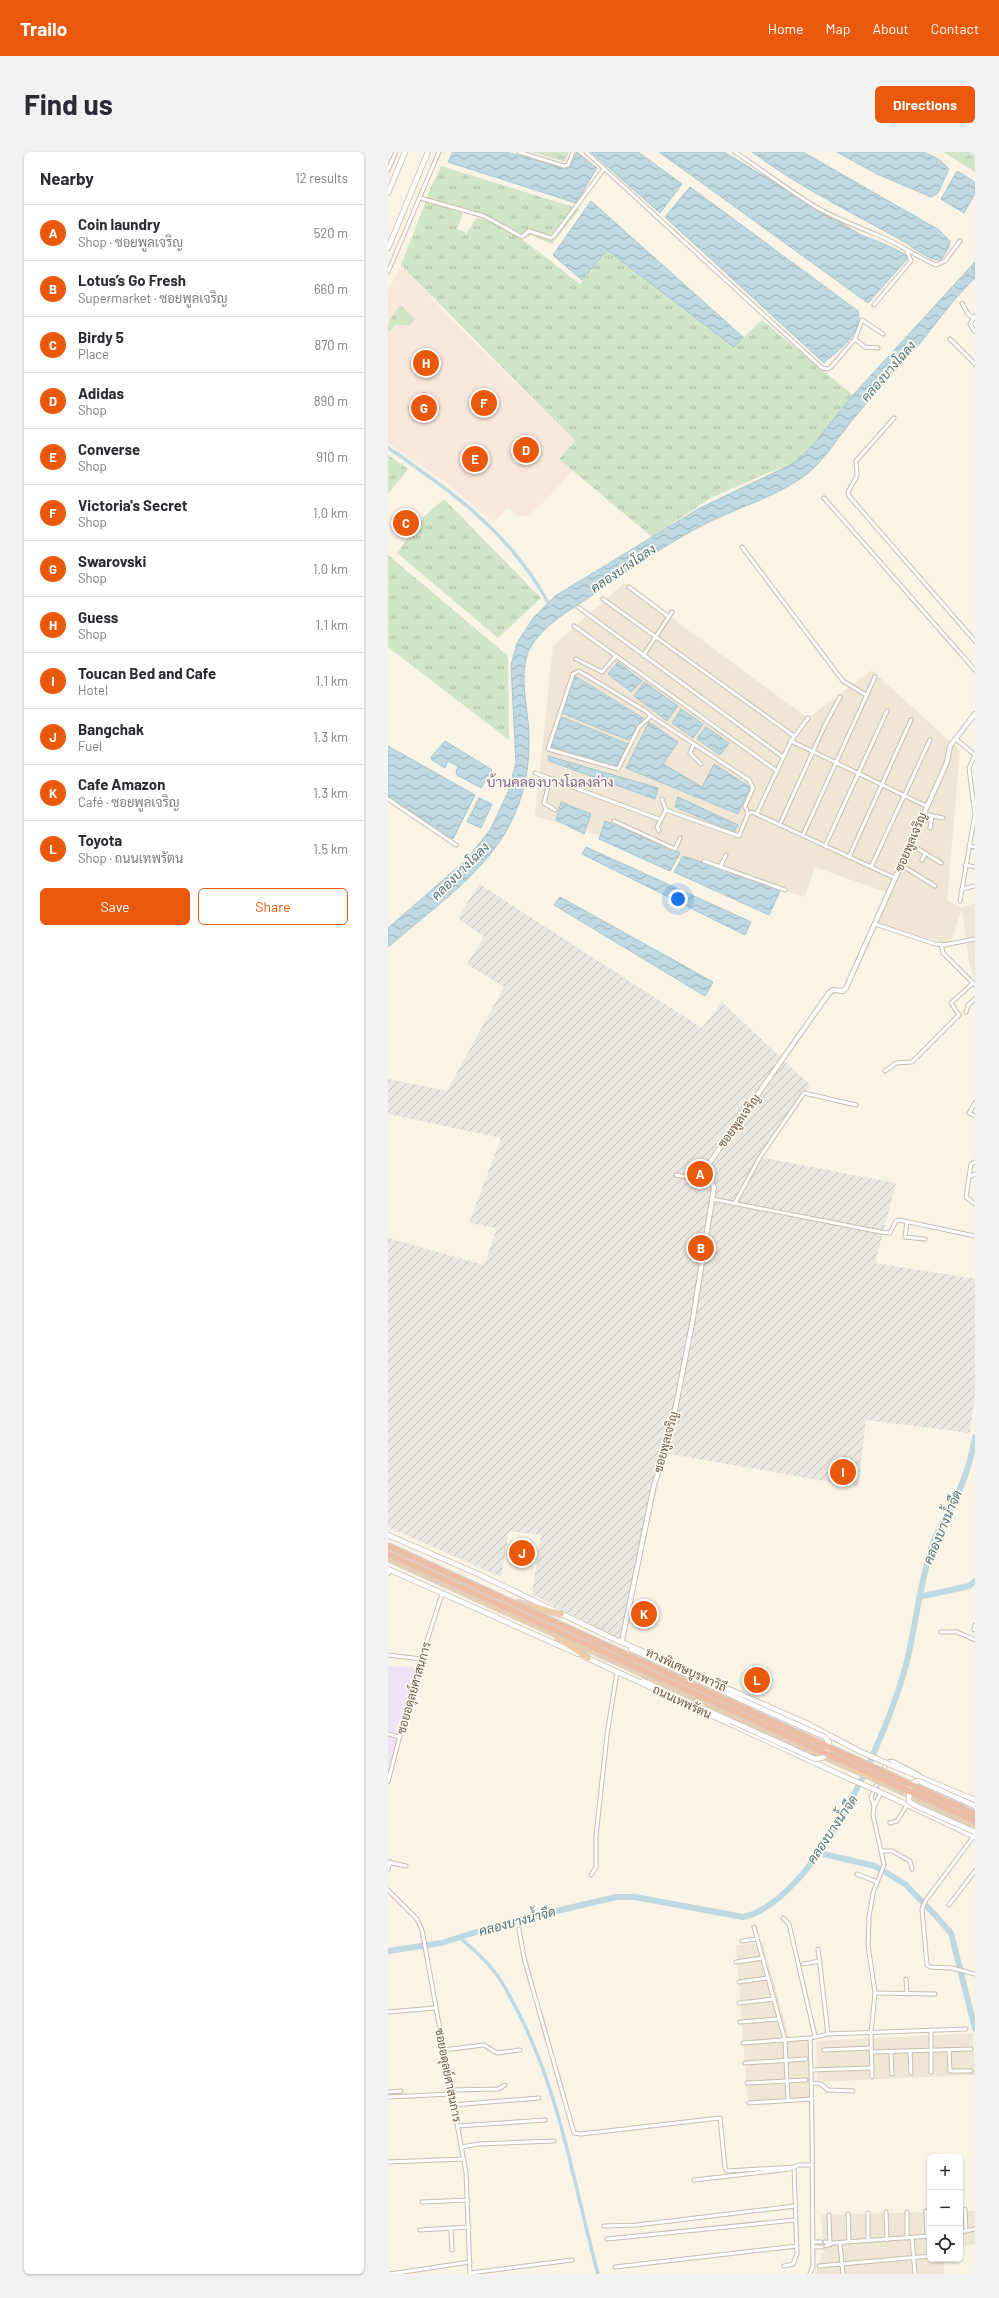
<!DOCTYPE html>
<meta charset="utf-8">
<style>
:root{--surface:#fff;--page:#f2f2f3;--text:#2b2b33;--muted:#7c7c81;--line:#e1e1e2;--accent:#ea580c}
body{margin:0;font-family:Barlow,Sarabun,sans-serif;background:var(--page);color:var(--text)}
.controls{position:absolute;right:12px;bottom:12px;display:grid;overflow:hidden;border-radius:6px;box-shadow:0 1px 3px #0004}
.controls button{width:36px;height:36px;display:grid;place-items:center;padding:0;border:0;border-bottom:1px solid var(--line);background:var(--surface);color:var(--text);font:20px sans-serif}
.you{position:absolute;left:290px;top:747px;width:14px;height:14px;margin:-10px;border:3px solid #fff;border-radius:50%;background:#1a73e8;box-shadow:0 0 0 6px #1a73e833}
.badge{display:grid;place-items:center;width:26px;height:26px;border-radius:50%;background:var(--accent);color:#fff;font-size:13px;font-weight:700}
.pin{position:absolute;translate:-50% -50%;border:2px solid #fff;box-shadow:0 1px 4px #0006}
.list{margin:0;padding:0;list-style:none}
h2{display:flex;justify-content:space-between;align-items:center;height:52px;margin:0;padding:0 16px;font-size:17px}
h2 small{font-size:13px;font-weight:400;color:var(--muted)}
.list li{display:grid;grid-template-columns:26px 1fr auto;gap:12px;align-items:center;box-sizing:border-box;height:56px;padding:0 16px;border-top:1px solid var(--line)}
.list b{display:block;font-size:15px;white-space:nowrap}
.list p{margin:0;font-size:13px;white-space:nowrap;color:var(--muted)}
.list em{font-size:13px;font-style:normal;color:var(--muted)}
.actions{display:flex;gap:8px;padding:12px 16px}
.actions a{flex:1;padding:9px 0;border:1px solid var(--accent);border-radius:6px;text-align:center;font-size:14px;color:var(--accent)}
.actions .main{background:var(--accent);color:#fff}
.icon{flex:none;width:22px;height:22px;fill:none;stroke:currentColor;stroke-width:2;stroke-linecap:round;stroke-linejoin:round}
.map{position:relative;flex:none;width:587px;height:2122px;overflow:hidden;border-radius:6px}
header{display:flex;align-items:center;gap:24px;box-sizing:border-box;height:56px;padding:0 20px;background:var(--accent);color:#fff}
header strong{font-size:19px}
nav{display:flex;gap:22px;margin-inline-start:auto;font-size:14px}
.intro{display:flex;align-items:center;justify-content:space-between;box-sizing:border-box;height:96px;padding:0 24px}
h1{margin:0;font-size:28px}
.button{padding:10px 18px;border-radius:6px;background:var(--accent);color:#fff;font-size:14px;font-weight:700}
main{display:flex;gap:24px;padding:0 24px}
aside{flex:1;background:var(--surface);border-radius:6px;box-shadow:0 1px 3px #0004}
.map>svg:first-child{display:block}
.residential{fill:#f0e6d6}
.commercial{fill:#f8e7dc}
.industrial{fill:url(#industrial-furrows)}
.education{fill:#f1e3f6}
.grass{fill:url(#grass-tufts)}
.water{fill:url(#water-waves);stroke:#a5c7d1}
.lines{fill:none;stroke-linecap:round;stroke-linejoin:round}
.canal{stroke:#bed9e1;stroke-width:3.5}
.river{stroke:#bed9e1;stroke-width:6}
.minor-casing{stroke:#cabcae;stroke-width:5}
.tertiary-casing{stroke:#cabcae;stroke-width:6}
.secondary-casing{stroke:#ccbdac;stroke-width:6}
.trunk-casing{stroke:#d7d2cd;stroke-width:8}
.minor{stroke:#fff;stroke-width:3}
.tertiary{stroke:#fff;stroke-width:4}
.secondary{stroke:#fff;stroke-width:4.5}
.trunk{stroke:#eecca6;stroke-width:5.5}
.secondary-bridge-casing{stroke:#ccbdac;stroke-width:6;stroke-linecap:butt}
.trunk-bridge-casing{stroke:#d7d2cd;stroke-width:8;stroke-linecap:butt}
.motorway-bridge-casing{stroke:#d7d2cd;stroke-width:8;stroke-linecap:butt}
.secondary-bridge{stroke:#fff;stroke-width:4.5}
.trunk-bridge{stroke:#eecca6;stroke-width:5.5}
.motorway-bridge{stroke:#ecbda5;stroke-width:6}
.labels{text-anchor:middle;stroke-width:3.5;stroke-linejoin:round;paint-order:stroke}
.street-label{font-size:12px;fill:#705d4e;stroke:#fdf8ed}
.water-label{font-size:13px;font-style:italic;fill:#4b7480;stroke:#fdf8ed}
.quarter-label{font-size:14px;fill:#82668c;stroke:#fdf8ed}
</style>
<header>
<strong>Trailo</strong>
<nav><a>Home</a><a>Map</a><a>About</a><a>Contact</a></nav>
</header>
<div class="intro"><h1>Find us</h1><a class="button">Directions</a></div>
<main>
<aside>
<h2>Nearby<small>12 results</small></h2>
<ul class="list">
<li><span class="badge">A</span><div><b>Coin laundry</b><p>Shop · ซอยพูลเจริญ</p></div><em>520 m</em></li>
<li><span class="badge">B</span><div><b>Lotus’s Go Fresh</b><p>Supermarket · ซอยพูลเจริญ</p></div><em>660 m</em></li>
<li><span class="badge">C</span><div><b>Birdy 5</b><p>Place</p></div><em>870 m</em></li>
<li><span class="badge">D</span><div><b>Adidas</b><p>Shop</p></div><em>890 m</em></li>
<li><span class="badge">E</span><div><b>Converse</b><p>Shop</p></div><em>910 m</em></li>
<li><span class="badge">F</span><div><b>Victoria's Secret</b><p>Shop</p></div><em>1.0 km</em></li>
<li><span class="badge">G</span><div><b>Swarovski</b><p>Shop</p></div><em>1.0 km</em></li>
<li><span class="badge">H</span><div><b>Guess</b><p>Shop</p></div><em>1.1 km</em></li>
<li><span class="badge">I</span><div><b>Toucan Bed and Cafe</b><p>Hotel</p></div><em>1.1 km</em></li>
<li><span class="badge">J</span><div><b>Bangchak</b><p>Fuel</p></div><em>1.3 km</em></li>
<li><span class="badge">K</span><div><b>Cafe Amazon</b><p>Café · ซอยพูลเจริญ</p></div><em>1.3 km</em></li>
<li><span class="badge">L</span><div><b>Toyota</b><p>Shop · ถนนเทพรัตน</p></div><em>1.5 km</em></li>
</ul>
<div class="actions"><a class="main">Save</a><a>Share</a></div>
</aside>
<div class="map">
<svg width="587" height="2122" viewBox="0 0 587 2122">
<defs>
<pattern id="industrial-furrows" width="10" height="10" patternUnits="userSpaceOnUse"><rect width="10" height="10" fill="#eae6e0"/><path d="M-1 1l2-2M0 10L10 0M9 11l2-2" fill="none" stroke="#c2beb8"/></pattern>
<pattern id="grass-tufts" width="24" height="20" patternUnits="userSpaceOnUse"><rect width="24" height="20" fill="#d1e5c7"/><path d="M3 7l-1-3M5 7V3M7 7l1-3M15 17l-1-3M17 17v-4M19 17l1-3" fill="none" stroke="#aebda4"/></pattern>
<pattern id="water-waves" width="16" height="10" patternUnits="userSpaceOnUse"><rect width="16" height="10" fill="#bed9e1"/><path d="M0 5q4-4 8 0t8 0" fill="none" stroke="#9fb3b9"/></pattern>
</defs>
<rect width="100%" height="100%" fill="#faf4e7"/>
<g class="residential">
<polygon points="236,431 420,566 484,518 572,599 559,748 574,756 587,751 587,828 581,811 574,757 562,792 487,772 500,741 427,715 417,745 147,664 165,494"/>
<polygon points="375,1791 402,1888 422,1887 425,1948 360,1951 348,1793"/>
<polygon points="585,1881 587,1923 429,1930 428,1889"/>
<polygon points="572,2059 587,2059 587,2092 572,2095"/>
<polygon points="542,2060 542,2107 556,2107 556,2122 428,2122 434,2101 436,2101 433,2063"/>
</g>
<polygon class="commercial" points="13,113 63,167 187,289 171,306 184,319 154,352 139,364 130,364 120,356 105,370 57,330 0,291 0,139"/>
<polygon class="industrial" points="91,732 314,876 334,850 422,933 372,1005 508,1031 487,1111 587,1127 587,1243 582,1281 478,1268 470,1335 277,1301 234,1489 144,1442 153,1383 121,1379 113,1425 0,1375 0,1086 96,1113 109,1076 81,1071 113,986 0,962 0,927 59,939 116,835 79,812 96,785 70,766"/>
<polygon class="education" points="0,1514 29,1516 0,1627"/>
<g class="grass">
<polygon points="144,0 181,0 177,10"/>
<polygon points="555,0 587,0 587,20"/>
<polygon points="53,14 192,57 164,92 143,83 137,86 110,69 38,46"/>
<path d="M38 49 75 61 69 77 79 81 88 66C115 67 169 115 192 132L219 97 346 194 374 168 465 243 421 298 406 311 377 322 323 346 264 385 171 307 187 289 13 113Z"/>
<polygon points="12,153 27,167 22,173 8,173 0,180 0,171"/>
<polygon points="0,303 20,317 0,342"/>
<polygon points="56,347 153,446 110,486 9,401 34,366"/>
<polygon points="0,403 120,504 121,588 0,495"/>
</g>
<g class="water">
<polygon points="65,0 118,0 181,17 189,0 209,16 188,51 60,10"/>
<polygon points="203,0 250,0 294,32 272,61"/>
<path d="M271 0H336L473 83C489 89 503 94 518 103L519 107 480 151Z"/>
<path d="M364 0H415L551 78 562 89 561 95 553 108C540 109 523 93 511 87 461 59 410 34 364 0Z"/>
<polygon points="449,0 536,0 552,8 561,17 550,41 543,45 489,22"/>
<polygon points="569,19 587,30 587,42 576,61 553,47"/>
<path d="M302 35 470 159C476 181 450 198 436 211L277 65Z"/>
<polygon points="203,49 355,185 346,195 219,98 194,128 165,103"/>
<path d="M587 110V126C566 146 550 169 532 191 510 216 487 240 466 266 449 286 433 315 409 329 379 348 343 358 311 375 273 395 238 421 203 444 182 458 155 473 142 496 129 522 141 558 141 585 143 692 72 733 0 795V776L78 708 102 678 120 640 128 611 123 513 129 491 146 465 167 444 312 356 406 311 421 298 465 243Z"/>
<polygon points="230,510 254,529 243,540 220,522"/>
<polygon points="187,524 255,566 240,588 174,561"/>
<polygon points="256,530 290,554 279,569 246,544"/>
<polygon points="293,557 315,572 305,586 284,571"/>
<polygon points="174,565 240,592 228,615 162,596"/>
<polygon points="261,570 290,590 275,612 314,635 326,612 362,635 350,662 238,616"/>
<polygon points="318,575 341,591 332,603 309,587"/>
<polygon points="57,589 104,618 93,636 69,623 68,620 70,614 60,609 57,616 44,608 43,605"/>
<polygon points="0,594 87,643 65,687 0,644"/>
<polygon points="160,604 270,636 267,647 161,609"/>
<polygon points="290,645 350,673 346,680 287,655"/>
<polygon points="91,646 104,652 93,676 79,670"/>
<polygon points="173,650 203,662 196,682 168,668"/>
<polygon points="217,669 292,701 282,719 211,687"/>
<polygon points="198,695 363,770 357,783 194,702"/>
<polygon points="295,704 393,737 381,763 286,720"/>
<polygon points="172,745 325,830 317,844 166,753"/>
</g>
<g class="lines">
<g class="canal">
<path d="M0 296C12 303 22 311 33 319 85 355 132 397 162 454"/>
<path d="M71 1785C84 1796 96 1806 106 1819 118 1834 127 1854 136 1872 174 1951 187 2038 210 2122"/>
</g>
<g class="river">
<polyline points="531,1445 581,1434 587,1429"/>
<polyline points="431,1701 487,1714 517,1732 548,1764 563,1781 587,1877"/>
<path d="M0 1799 53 1791 117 1771 228 1745H247L355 1765C429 1749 502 1577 519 1509 528 1471 532 1431 544 1394 549 1378 559 1363 567 1348 576 1329 584 1306 587 1285"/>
</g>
<g class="minor-casing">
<g id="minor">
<polyline points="131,0 176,14 180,13 185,0"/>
<polyline points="198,0 434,216 440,217 443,215 467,187 474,168 495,182"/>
<path d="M347 0C374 18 400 38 428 55 449 67 470 75 492 84 511 92 529 105 548 113L557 109 572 89"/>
<polyline points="0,18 8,0"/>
<polyline points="32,46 96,64 134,85 141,79 163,86 166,84 216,17"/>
<polyline points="0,120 51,0"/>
<polyline points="574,151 580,162 585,166"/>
<polyline points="486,153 523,109 519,99"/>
<polyline points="587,164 582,172 587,180"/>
<polyline points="467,187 477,195 490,196"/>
<polyline points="562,187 587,212"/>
<polyline points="506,266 468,309 469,324 460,340 461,344 587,489"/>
<polyline points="436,346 587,518"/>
<polyline points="354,395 455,529 478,543"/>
<polyline points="241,435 281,465"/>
<polyline points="215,447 406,584"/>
<polyline points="190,455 395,605"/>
<polyline points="186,474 389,619"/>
<polyline points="255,504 284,460"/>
<polyline points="188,507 214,520 228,504"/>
<polyline points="263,564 251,575 230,617 160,597 185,522 191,519 259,560 263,564 361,628 365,636 357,654 360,662"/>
<polyline points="568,587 587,603"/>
<polyline points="403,589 538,654"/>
<polyline points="306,592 302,601 313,612"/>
<polyline points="147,621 271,667"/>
<polyline points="162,627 156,651 167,658"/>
<polyline points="0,647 68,693"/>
<polyline points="274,647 278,658"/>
<polyline points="369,661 403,589 420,566"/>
<polyline points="535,662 555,666"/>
<polyline points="226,669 287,697 292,686"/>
<polyline points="392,672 437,573 452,545"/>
<polyline points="542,676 544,664"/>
<polyline points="271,679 269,675 278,658 351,684 360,662 364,660 507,726"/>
<polyline points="415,683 487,525"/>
<polyline points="522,692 553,711"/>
<polyline points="437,694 499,559"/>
<polyline points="581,694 587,695"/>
<polyline points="461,705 523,568"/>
<polyline points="534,708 537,701"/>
<polyline points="316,709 397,738"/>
<polyline points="513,713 547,734"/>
<polyline points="577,713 587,715"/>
<polyline points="332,715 338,703"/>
<polyline points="483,715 542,588"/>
<polyline points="574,737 587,734"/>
<polyline points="572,749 587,662 581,616 587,603"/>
<polyline points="487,772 547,792 556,793 587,787"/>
<polyline points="553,792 555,801 587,833"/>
<polyline points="578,860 580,853 587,847"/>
<polyline points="497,919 508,911 524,910 571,863 563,851 585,831"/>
<polyline points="587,951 581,961 587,964"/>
<polyline points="587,1010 583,1012 578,1045 587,1052"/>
<polyline points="288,1023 312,1027"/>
<polyline points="581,1025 587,1022"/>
<polyline points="324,1047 493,1080 502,1081 508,1069 511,1068 587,1084"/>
<polyline points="347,1051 372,1005 416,941 468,953"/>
<polyline points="519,1070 517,1085 537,1087"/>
<polyline points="0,1422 2,1418"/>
<polyline points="586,1478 587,1473"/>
<polyline points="553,1480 569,1480 587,1488"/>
<polyline points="0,1503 33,1507"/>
<polyline points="0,1582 12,1585"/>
<polyline points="0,1630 25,1533 54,1442"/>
<polyline points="486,1654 483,1645 499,1610 504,1609 530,1622"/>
<polyline points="502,1671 509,1669 519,1653"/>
<polyline points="586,1684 538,1748 534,1757 539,1813 542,1815 564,1816 587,1822"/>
<polyline points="494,1699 504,1699 522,1709 524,1717"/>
<polyline points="0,1710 18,1714"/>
<polyline points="0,1717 2,1710"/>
<polyline points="469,1722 489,1730"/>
<polyline points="203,1723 208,1715 208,1684 219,1583 229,1520"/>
<polyline points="0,1738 29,1767 34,1778 78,2021 82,2122"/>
<polyline points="561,1753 587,1719"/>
<polyline points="395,1766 401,1772 427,1884"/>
<polyline points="366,1775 397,1888 400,1948"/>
<polyline points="131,1777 136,1806 186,1981 193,1982 332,1966 337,2016 339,2019 406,2015 409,2102 405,2112 396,2114"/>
<polyline points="354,1789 369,1787"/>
<polyline points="430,1797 440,1882"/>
<polyline points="348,1810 375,1806"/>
<polyline points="415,1812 432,1809"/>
<polyline points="518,1827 519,1842"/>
<polyline points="351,1830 380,1826"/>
<polyline points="487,1841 547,1842"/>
<polyline points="351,1851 386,1847"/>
<polyline points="0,1860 47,1856"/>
<polyline points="352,1870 391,1867"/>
<polyline points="543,1878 543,1920"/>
<path d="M422 1886C425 1962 424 2038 425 2114L422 2122"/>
<polyline points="355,1891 422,1886 440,1882 578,1877"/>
<polyline points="55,1898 96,1893 109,1901 132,1898"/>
<polyline points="436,1898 483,1896"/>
<polyline points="561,1898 562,1919 583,1919"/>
<polyline points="522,1899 523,1921"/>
<polyline points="483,1900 583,1897"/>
<polyline points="503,1900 504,1922"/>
<polyline points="357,1911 418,1907"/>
<polyline points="423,1918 484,1916"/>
<polyline points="484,1925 483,1881 487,1841 480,1793 481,1765 485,1741 496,1713 485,1663 486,1654 493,1641"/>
<polyline points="359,1931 418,1928"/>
<polyline points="424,1931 433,1932 440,1938 465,1939"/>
<polyline points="62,1938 110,1937 117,1933"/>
<polyline points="0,1940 13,1939"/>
<polyline points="0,1945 63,1942"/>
<polyline points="361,1951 424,1947"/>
<polyline points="65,1953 151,1946"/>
<polyline points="69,1974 157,1968"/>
<polyline points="74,1995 90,1992 166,1989"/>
<polyline points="0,2010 76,2007"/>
<polyline points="306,2028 401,2017 411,2013 423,2013"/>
<polyline points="34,2050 80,2048"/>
<polyline points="577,2057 578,2079"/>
<polyline points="538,2059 539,2085"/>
<polyline points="498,2060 499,2088"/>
<polyline points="519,2060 519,2086"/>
<polyline points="480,2061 480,2089"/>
<polyline points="460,2062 461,2090"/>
<polyline points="441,2063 442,2093"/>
<polyline points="216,2074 249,2073 407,2054"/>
<polyline points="63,2076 64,2098"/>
<polyline points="32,2078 81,2075"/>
<polyline points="572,2080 587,2077"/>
<polyline points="524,2086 527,2122"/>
<polyline points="219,2087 407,2068"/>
<polyline points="425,2090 433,2090"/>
<polyline points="437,2090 444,2091 438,2094"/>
<polyline points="444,2091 542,2084"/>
<polyline points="452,2091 455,2122"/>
<polyline points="425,2095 434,2095"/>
<polyline points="431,2114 542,2104"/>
<polyline points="227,2115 409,2094"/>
<polyline points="82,2121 184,2108"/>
<polyline points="2,2122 82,2110"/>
</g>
</g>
<g class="tertiary-casing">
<polyline id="tertiary" points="234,1489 266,1333 277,1300 288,1253 304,1172 326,1036 324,1031 312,1027 313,1023 441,841 445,838 455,839 458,836 559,610 562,594 587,562"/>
</g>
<g class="secondary-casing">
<g id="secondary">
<polyline points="0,41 17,0"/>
<polyline points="0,96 40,0"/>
<polyline points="0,1383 90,1422 224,1486 418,1571 471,1599"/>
<polyline points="0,1417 190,1502"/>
<polyline points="243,1497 354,1548"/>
<polyline points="197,1505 462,1627"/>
<polyline points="255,1529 343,1569"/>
<polyline points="503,1613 587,1648"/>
<polyline points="492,1640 587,1685"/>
</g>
</g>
<g class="trunk-casing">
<g id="trunk">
<polyline points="0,1406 465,1617"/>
<polyline points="130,1451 173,1462"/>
<polyline points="170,1486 200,1506"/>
<polyline points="494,1630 587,1673"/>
</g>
</g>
<use href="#minor" class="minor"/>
<use href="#tertiary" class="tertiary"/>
<use href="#secondary" class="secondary"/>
<use href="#trunk" class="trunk"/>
<g class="secondary-bridge-casing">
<g id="secondary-bridge">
<polyline points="343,1569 427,1607 434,1606 439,1602 441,1590 437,1585 354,1548"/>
<polyline points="471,1599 503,1613"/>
<polyline points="462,1627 492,1640"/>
<polyline points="587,1654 531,1629 526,1630 521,1636 521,1649 526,1653 587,1680"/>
</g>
</g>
<g class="trunk-bridge-casing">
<polyline id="trunk-bridge" points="465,1617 494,1630"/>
</g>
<g class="motorway-bridge-casing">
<g id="motorway-bridge">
<polyline points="0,1394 587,1662"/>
<polyline points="0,1402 587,1669"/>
</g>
</g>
<use href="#secondary-bridge" class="secondary-bridge"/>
<use href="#trunk-bridge" class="trunk-bridge"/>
<use href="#motorway-bridge" class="motorway-bridge"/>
</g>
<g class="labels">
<g class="street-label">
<text transform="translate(523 690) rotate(-67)" y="4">ซอยพูลเจริญ</text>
<text transform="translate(351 969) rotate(-54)" y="4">ซอยพูลเจริญ</text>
<text transform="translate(278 1290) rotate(-75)" y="4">ซอยพูลเจริญ</text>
<text transform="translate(298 1518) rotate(25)" y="4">ทางพิเศษบูรพาวิถี</text>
<text transform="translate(26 1536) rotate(-74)" y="4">ซอยอดุลย์ศาสนการ</text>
<text transform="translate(294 1550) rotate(25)" y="4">ถนนเทพรัตน</text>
<text transform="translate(60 1923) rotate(79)" y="4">ซอยอดุลย์ศาสนการ</text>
</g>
<g class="water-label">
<text transform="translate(500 219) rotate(-49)" y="5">คลองบางโฉลง</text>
<text transform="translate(235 416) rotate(-34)" y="5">คลองบางโฉลง</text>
<text transform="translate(72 719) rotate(-45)" y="5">คลองบางโฉลง</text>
<text transform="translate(554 1375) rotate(-67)" y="5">คลองบางน้ำจืด</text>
<text transform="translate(444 1677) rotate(-56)" y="5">คลองบางน้ำจืด</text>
<text transform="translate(129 1769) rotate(-15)" y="5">คลองบางน้ำจืด</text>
</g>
<g class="quarter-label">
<text x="162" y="635">บ้านคลองบางโฉลงล่าง</text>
</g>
</g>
</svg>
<div class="controls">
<button>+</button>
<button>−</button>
<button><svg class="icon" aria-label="locate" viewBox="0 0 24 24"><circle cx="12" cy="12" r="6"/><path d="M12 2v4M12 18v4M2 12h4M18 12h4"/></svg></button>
</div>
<div class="you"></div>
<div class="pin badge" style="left:312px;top:1022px">A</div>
<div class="pin badge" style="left:313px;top:1096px">B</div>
<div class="pin badge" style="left:18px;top:371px">C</div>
<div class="pin badge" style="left:138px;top:298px">D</div>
<div class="pin badge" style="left:87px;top:307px">E</div>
<div class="pin badge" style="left:96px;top:251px">F</div>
<div class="pin badge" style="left:36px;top:256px">G</div>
<div class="pin badge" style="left:38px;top:211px">H</div>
<div class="pin badge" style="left:455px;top:1320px">I</div>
<div class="pin badge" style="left:134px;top:1401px">J</div>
<div class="pin badge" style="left:256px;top:1462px">K</div>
<div class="pin badge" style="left:369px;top:1528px">L</div>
</div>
</main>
